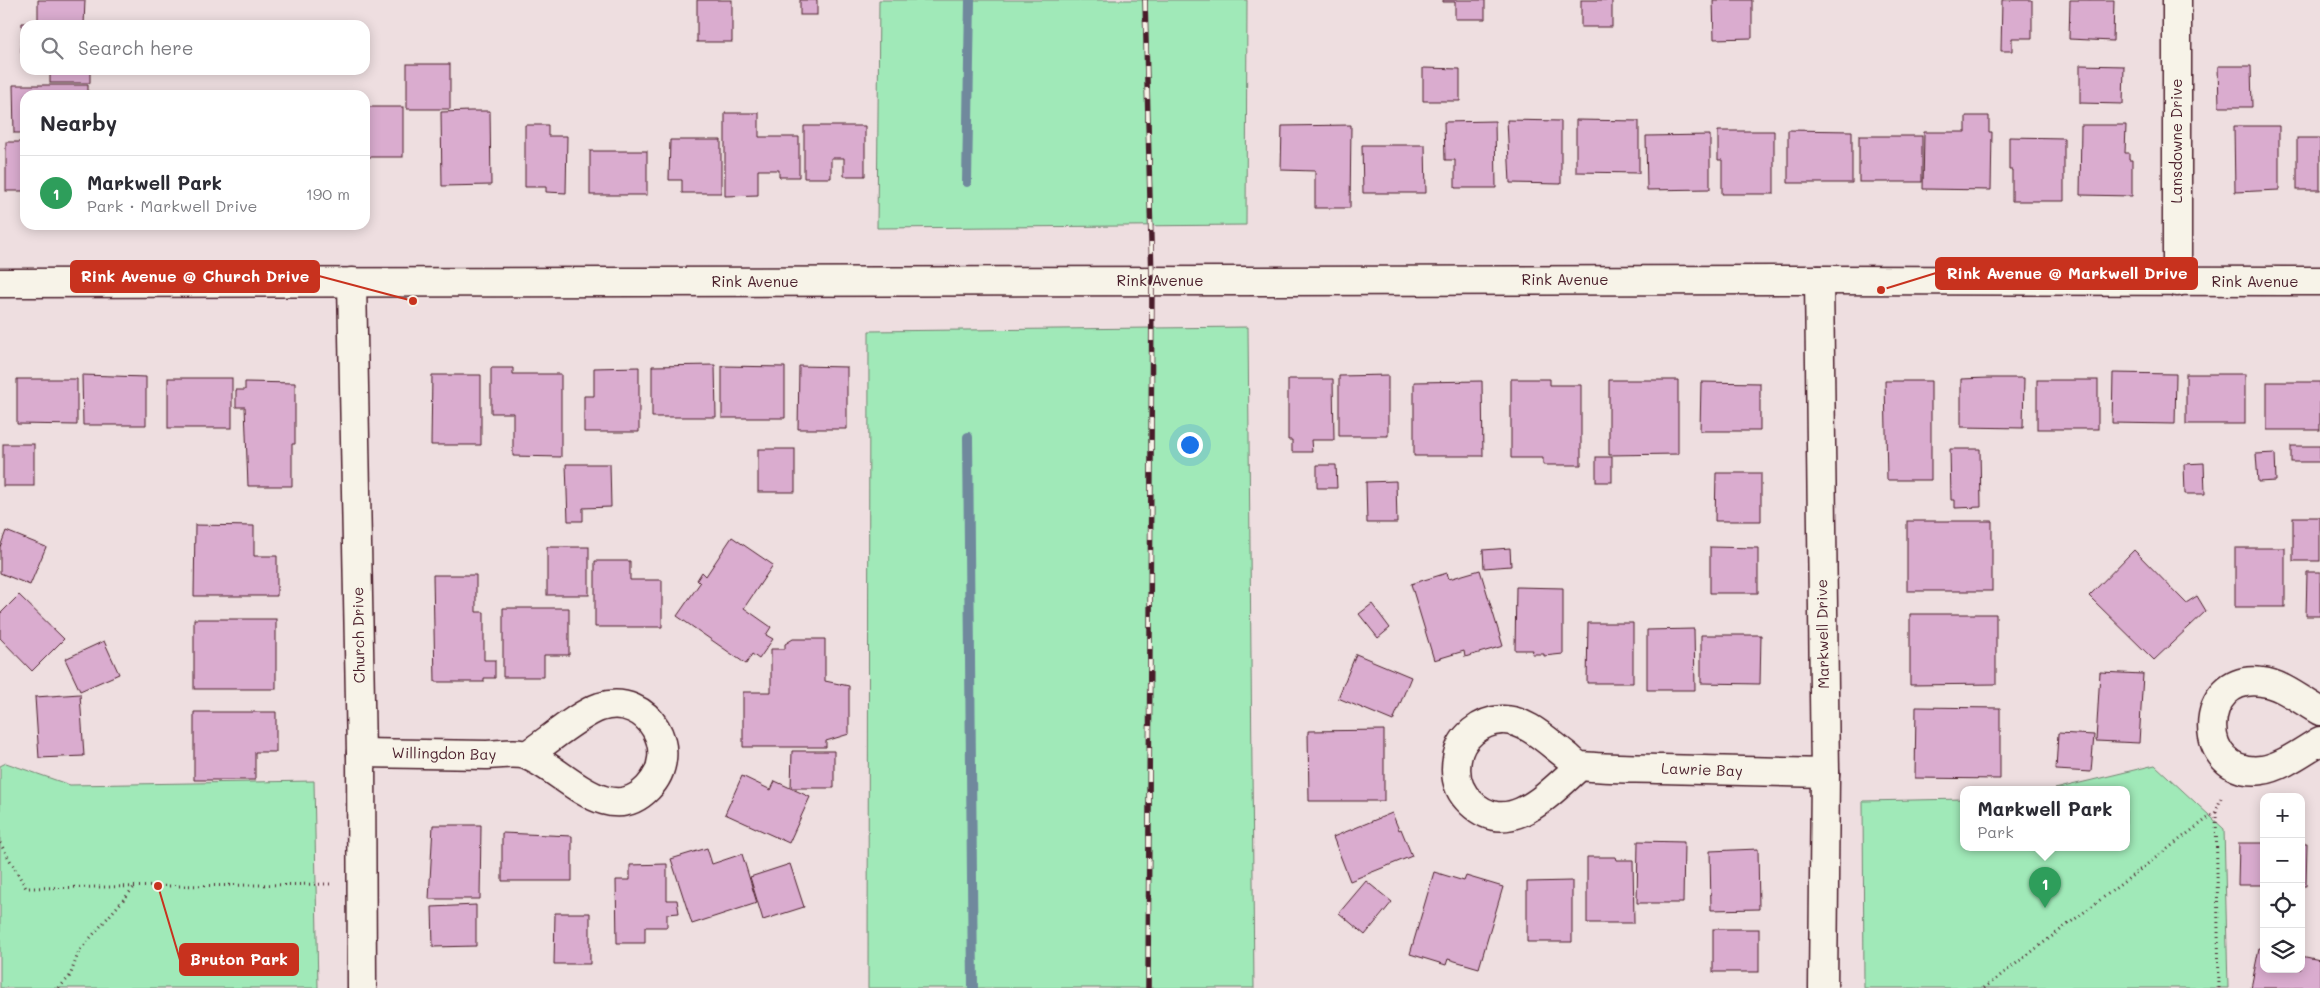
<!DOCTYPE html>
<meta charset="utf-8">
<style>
:root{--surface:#fff;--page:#f7f7f7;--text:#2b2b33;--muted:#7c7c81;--line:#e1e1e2;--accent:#2563eb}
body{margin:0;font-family:Mali,sans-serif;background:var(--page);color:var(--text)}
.controls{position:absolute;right:15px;bottom:15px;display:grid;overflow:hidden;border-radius:10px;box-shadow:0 2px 12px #0003}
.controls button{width:45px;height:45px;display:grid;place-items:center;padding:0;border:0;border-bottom:1px solid var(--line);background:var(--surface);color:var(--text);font:25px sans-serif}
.you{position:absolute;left:1189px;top:444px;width:18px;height:18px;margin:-12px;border:4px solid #fff;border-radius:50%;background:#1a73e8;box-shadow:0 0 0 8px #1a73e833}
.badge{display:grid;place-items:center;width:32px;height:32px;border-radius:50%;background:var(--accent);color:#fff;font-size:16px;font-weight:700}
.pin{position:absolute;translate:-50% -41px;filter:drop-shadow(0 1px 2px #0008)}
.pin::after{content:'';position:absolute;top:26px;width:18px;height:15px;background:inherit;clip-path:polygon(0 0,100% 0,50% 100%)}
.popup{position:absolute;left:1960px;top:786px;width:170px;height:65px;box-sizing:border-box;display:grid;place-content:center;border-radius:10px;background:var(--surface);filter:drop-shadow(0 1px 4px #0005);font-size:16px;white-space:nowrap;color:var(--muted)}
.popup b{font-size:19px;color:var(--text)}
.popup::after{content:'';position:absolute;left:50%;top:100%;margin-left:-10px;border:10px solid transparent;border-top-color:var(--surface)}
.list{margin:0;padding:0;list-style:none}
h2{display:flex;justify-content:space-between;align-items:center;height:65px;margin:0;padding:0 20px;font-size:21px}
h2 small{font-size:16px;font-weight:400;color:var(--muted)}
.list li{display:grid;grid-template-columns:32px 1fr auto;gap:15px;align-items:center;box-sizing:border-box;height:75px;padding:0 20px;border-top:1px solid var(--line)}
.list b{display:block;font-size:19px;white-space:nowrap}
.list p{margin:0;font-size:16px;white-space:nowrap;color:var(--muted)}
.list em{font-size:16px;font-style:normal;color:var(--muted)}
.icon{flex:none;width:28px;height:28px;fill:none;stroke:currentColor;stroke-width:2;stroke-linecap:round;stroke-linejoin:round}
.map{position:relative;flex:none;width:2320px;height:988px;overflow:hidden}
.search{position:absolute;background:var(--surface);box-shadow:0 2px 12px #0003;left:20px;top:20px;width:350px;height:55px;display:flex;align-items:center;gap:12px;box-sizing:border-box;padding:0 18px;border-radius:15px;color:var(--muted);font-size:19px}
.panel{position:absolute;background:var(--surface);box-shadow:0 2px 12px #0003;left:20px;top:90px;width:350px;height:140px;border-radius:15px}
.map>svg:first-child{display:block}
.green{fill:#a0e9b8;stroke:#758472}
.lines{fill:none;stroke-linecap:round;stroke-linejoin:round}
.stream{stroke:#6f899d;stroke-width:10}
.building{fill:#daaccf;stroke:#4a1f2b}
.minor-casing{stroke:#4a1f2b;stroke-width:31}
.path{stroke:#4a1f2b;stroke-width:3;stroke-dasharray:1 4;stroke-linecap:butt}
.minor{stroke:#f7f3e8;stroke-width:28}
.rail-casing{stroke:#4a1f2b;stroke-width:5.5}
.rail{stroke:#f7f3e8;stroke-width:4;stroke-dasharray:11;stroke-linecap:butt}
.labels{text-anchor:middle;stroke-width:4;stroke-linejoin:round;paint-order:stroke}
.street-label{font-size:15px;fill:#4a1f2b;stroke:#f7f3e8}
.leader{fill:none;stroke:#c8321e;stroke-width:2}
.callout-dot{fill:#c8321e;stroke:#f7f3e8;stroke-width:2}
.callout{fill:#c8321e;stroke:#c8321e;stroke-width:2}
.callout-label{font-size:16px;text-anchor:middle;font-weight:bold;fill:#fff}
</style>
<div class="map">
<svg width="2320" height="988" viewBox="0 0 2320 988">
<rect width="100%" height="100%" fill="#eedee0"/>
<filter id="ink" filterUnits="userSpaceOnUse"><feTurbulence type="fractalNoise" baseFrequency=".02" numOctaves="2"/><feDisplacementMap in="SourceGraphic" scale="10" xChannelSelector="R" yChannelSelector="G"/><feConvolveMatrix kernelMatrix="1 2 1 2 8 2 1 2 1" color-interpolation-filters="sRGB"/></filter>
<g filter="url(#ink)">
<g class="green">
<polygon points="879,0 1247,0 1246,225 877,228"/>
<polygon points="1248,327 1254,988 868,988 869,331"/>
<polygon points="6,763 70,785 314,781 318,988 0,988 0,766"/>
<polygon points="2155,765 2224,829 2228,988 1864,988 1863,801 1964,799 1964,847 2126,847 2126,789 2055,789"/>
</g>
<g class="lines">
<g class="stream">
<polyline points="967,182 970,0"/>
<polyline points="968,437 973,988"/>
</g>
</g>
<g class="building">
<polygon points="38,0 85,0 84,25 25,25 25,53 21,53 22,23 38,23"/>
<rect x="697" y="0" width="35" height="42"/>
<rect x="800" y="0" width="17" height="15"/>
<polygon points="1443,0 1485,0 1485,19 1455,19 1455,2 1443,2"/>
<rect x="1581" y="0" width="31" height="27"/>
<polygon points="1713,0 1752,0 1752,38 1714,39"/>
<polygon points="2002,0 2032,0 2032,38 2012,38 2012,51 2001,51"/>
<polygon points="2070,0 2114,0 2113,41 2069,39"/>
<rect x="407" y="64" width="43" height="45"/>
<polygon points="2080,65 2124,66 2123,104 2080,103"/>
<polygon points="2218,66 2251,66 2252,107 2219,107"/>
<polygon points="1423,68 1460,69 1460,101 1423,101"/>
<rect x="50" y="70" width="40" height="13"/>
<polygon points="13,85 88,85 88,95 25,95 25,133 14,133"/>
<rect x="365" y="107" width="38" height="50"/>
<polygon points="470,111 490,111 491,185 442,186 441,112"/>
<polygon points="725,113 759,113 759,137 799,137 799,177 779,177 779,170 758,170 758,195 725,196"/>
<polygon points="1966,116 1989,116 1989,132 1992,132 1991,190 1923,189 1924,132 1966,132"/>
<polygon points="1507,120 1561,121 1561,184 1510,183"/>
<polygon points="1576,120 1639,121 1639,173 1576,172"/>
<polygon points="1495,121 1496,188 1455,188 1455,160 1445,160 1444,122"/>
<polygon points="525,125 548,125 548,136 567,136 566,193 546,192 546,187 525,187"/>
<polygon points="1351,125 1350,208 1315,208 1315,171 1281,170 1282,126"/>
<polygon points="2081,125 2126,125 2125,153 2129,153 2129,160 2132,160 2132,196 2080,195"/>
<polygon points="804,126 865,126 865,176 844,176 844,158 831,158 831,178 804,178"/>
<polygon points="2234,126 2279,126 2279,190 2235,192"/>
<polygon points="1788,130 1852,131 1852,183 1788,183"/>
<polygon points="1718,131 1774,131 1774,194 1722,194 1722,160 1718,160"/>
<polygon points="1710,135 1710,189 1647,190 1646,136"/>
<rect x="1859" y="136" width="63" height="46"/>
<polygon points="2009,137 2064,138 2064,201 2012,201 2012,170 2009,170"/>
<rect x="2297" y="138" width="23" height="52"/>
<polygon points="670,140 721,140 721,193 682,193 682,180 669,180"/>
<rect x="6" y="142" width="19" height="49"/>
<polygon points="1362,145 1425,145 1426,193 1363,193"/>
<rect x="590" y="151" width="57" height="44"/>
<polygon points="715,365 716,417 652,417 652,366"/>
<polygon points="722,366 785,367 785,418 722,418"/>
<polygon points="799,366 847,367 847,429 798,429"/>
<polygon points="639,367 639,432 584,432 584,396 594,396 594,368"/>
<polygon points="491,368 513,368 513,374 561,374 561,457 513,456 513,413 491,413"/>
<polygon points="2113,373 2176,374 2175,424 2112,423"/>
<rect x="2186" y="374" width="59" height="50"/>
<polygon points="82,375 146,377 146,425 83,425"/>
<polygon points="432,375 481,375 481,445 431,445"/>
<polygon points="1388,375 1388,436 1339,436 1339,376"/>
<rect x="168" y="378" width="64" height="50"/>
<polygon points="1988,378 2024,378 2023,428 1961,427 1961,379"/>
<polygon points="17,379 77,379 77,425 17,424"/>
<polygon points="1288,379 1333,379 1334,440 1311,440 1312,452 1292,452 1292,440 1288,440"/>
<polygon points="1511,379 1550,379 1550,385 1581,385 1581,465 1543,465 1543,458 1511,458"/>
<polygon points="1609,380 1678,380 1678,454 1609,455"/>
<rect x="2037" y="380" width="61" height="49"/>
<polygon points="1482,381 1483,456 1414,456 1414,382"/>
<polygon points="1885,381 1931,381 1931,480 1887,480"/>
<polygon points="245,382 295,383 295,444 292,444 292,486 248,486 245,407 236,407 236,390 245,390"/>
<polygon points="1701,382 1760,383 1760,431 1700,431"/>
<rect x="2267" y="382" width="53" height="48"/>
<rect x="3" y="444" width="31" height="42"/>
<rect x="2291" y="446" width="29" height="16"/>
<rect x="758" y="449" width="37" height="43"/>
<polygon points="1950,449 1980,449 1981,507 1955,508 1955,500 1951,500"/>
<polygon points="2275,453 2276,481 2258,482 2256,454"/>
<rect x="1596" y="457" width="16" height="25"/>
<polygon points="2204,463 2205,494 2185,494 2184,464"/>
<polygon points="566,464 610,464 611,507 583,508 583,521 568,521"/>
<polygon points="1317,465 1336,465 1337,488 1317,488"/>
<polygon points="1716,473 1761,473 1761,521 1715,521"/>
<polygon points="1396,481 1397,523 1367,523 1366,482"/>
<rect x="2293" y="517" width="27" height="44"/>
<rect x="1907" y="521" width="85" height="70"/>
<polygon points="195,525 254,526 254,556 277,556 277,596 194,596"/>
<polygon points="6,531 46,547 30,585 0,573 0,547"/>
<polygon points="732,537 773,565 744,608 771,627 766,635 773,639 759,659 752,654 746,664 677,616 700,583 697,580 702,572 706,576"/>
<rect x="547" y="547" width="42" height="48"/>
<polygon points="1710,547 1758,548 1758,593 1710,593"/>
<polygon points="1510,548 1511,566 1484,568 1483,550"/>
<rect x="2235" y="548" width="50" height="59"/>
<polygon points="2134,550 2186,603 2197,596 2206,611 2154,660 2089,596"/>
<polygon points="595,561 630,561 630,580 662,580 662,627 595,627"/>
<polygon points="1480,570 1503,646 1465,657 1464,651 1434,660 1411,584 1447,573 1449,579"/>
<polygon points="2307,572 2320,572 2320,616 2306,616"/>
<polygon points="433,575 476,575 476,612 484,612 484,660 495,660 495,678 484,678 484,682 435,682"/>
<polygon points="1516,587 1563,588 1563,654 1544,656 1544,654 1532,654 1533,650 1515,650"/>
<polygon points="19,595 64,639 32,671 0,638 0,614"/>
<polygon points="1372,604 1390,628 1378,638 1359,614"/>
<polygon points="503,608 569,608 569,655 544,655 544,677 503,677"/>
<polygon points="1910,614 1996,614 1996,684 1910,685"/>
<rect x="194" y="619" width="82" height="70"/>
<polygon points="1588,623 1633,623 1633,683 1587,683"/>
<polygon points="1694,629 1695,690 1647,690 1647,630"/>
<polygon points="1701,635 1761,635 1760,684 1701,683"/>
<polygon points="793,639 825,639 825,681 849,686 849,734 826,741 826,747 743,747 743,692 771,692 771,649 785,649 785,644"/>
<polygon points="104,641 119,674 80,691 65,659"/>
<polygon points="1356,654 1411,677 1393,721 1338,698"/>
<polygon points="2100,672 2143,674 2139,743 2096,741"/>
<polygon points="80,694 84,756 39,758 35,697"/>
<polygon points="1916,707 2000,708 2000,779 1915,778"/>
<polygon points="194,712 276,712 276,752 255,752 255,780 194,780"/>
<polygon points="1384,730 1384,801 1309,801 1308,731"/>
<polygon points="2058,733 2094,735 2091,772 2056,770"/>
<polygon points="792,751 834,751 834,788 791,788"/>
<polygon points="742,776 771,790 775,781 810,797 789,843 725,814"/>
<polygon points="1392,813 1399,830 1401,829 1412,856 1350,881 1333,837"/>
<polygon points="433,825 481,825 480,899 429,899"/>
<polygon points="502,833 572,836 572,881 502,881"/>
<polygon points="1638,841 1684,842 1683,903 1637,903"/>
<polygon points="2239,843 2264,843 2264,885 2238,885"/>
<polygon points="2301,843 2307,843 2306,886 2301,886"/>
<polygon points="707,848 712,864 742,854 757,903 692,924 671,859"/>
<polygon points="1758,849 1759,909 1711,910 1710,851"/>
<polygon points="1587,857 1615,857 1616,860 1633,860 1634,923 1587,923"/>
<polygon points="667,864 667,900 677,900 679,913 667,914 667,927 645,927 645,943 617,943 616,880 630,880 630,865"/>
<polygon points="790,864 804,907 763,920 750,877"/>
<polygon points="1434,872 1464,881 1466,876 1503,887 1479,968 1448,959 1446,965 1410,954"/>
<polygon points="1366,881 1392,902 1365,935 1339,913"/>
<polygon points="1572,881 1572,942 1527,942 1527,882"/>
<polygon points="476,905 476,946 433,947 432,907"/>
<polygon points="555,913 590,913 590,964 554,964"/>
<rect x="1713" y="929" width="46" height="43"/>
<polygon points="2259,948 2264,949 2264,969 2301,969 2301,956 2320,960 2320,988 2251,988"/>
</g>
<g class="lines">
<g class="minor-casing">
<g id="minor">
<polyline points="2177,0 2177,282"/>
<polyline points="1819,280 1825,773 1823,988"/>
<polyline points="352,282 361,753 362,988"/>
<polyline points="0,283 1819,280 2320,281"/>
<path d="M2320 711C2303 702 2282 684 2262 682 2197 672 2194 778 2262 770 2282 767 2303 751 2320 741"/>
<path d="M361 753C403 754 445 754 486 755 498 755 517 751 528 756 564 770 608 829 648 788 683 752 649 692 600 707 579 714 547 742 527 755"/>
<path d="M1580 766C1551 791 1510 840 1471 803 1458 791 1454 776 1457 759 1460 737 1481 721 1502 720 1527 719 1549 743 1567 756 1571 760 1577 766 1582 766 1608 769 1636 768 1662 769 1716 770 1771 772 1825 773"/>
</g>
</g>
<g class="path">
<polyline points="0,843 26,888 330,884"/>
<polyline points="59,988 70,976 79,951 136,885"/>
<polyline points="1984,988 2216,812"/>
<polyline points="2219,988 2216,812 2222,795"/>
</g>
<use href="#minor" class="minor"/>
<g class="rail-casing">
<polyline id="rail" points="1145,0 1152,281 1148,988"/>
</g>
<use href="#rail" class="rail"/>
</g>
</g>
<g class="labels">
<g class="street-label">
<text transform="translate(2177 141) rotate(-90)" y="5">Lansdowne Drive</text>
<text x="1565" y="285">Rink Avenue</text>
<text x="1160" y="286">Rink Avenue</text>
<text x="755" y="287">Rink Avenue</text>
<text x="2255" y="287">Rink Avenue</text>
<text transform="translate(1823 634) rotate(-91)" y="5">Markwell Drive</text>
<text transform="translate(359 635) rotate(-91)" y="5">Church Drive</text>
<text transform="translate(444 754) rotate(1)" y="5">Willingdon Bay</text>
<text transform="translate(1702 770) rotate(2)" y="5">Lawrie Bay</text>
</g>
</g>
<path class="leader" d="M1881 290L1936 273M413 301L319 276M158 886L180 960"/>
<g class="callout-dot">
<circle cx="1881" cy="290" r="5"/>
<circle cx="413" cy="301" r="5"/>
<circle cx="158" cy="886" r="5"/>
</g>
<g class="callout">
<rect x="1936" y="258" width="261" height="31" rx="5"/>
<rect x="71" y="261" width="248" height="31" rx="5"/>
<rect x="180" y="944" width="118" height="31" rx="5"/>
</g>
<g class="callout-label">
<text x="2067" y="279">Rink Avenue @ Markwell Drive</text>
<text x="195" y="282">Rink Avenue @ Church Drive</text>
<text x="239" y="965">Bruton Park</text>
</g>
</svg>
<div class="controls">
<button>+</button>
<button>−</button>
<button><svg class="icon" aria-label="locate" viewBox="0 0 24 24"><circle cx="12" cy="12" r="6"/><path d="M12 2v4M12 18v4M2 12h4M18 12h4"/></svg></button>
<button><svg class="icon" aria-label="layers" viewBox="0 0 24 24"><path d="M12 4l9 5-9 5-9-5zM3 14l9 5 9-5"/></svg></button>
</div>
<div class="you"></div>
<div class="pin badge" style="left:2045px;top:908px;background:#2e9e5b">1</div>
<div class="popup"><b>Markwell Park</b>Park</div>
<div class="search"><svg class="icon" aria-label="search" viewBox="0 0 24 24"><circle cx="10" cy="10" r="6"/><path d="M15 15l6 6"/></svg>Search here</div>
<section class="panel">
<h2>Nearby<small></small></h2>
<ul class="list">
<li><span class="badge" style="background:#2e9e5b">1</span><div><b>Markwell Park</b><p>Park · Markwell Drive</p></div><em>190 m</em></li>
</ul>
</section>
</div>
